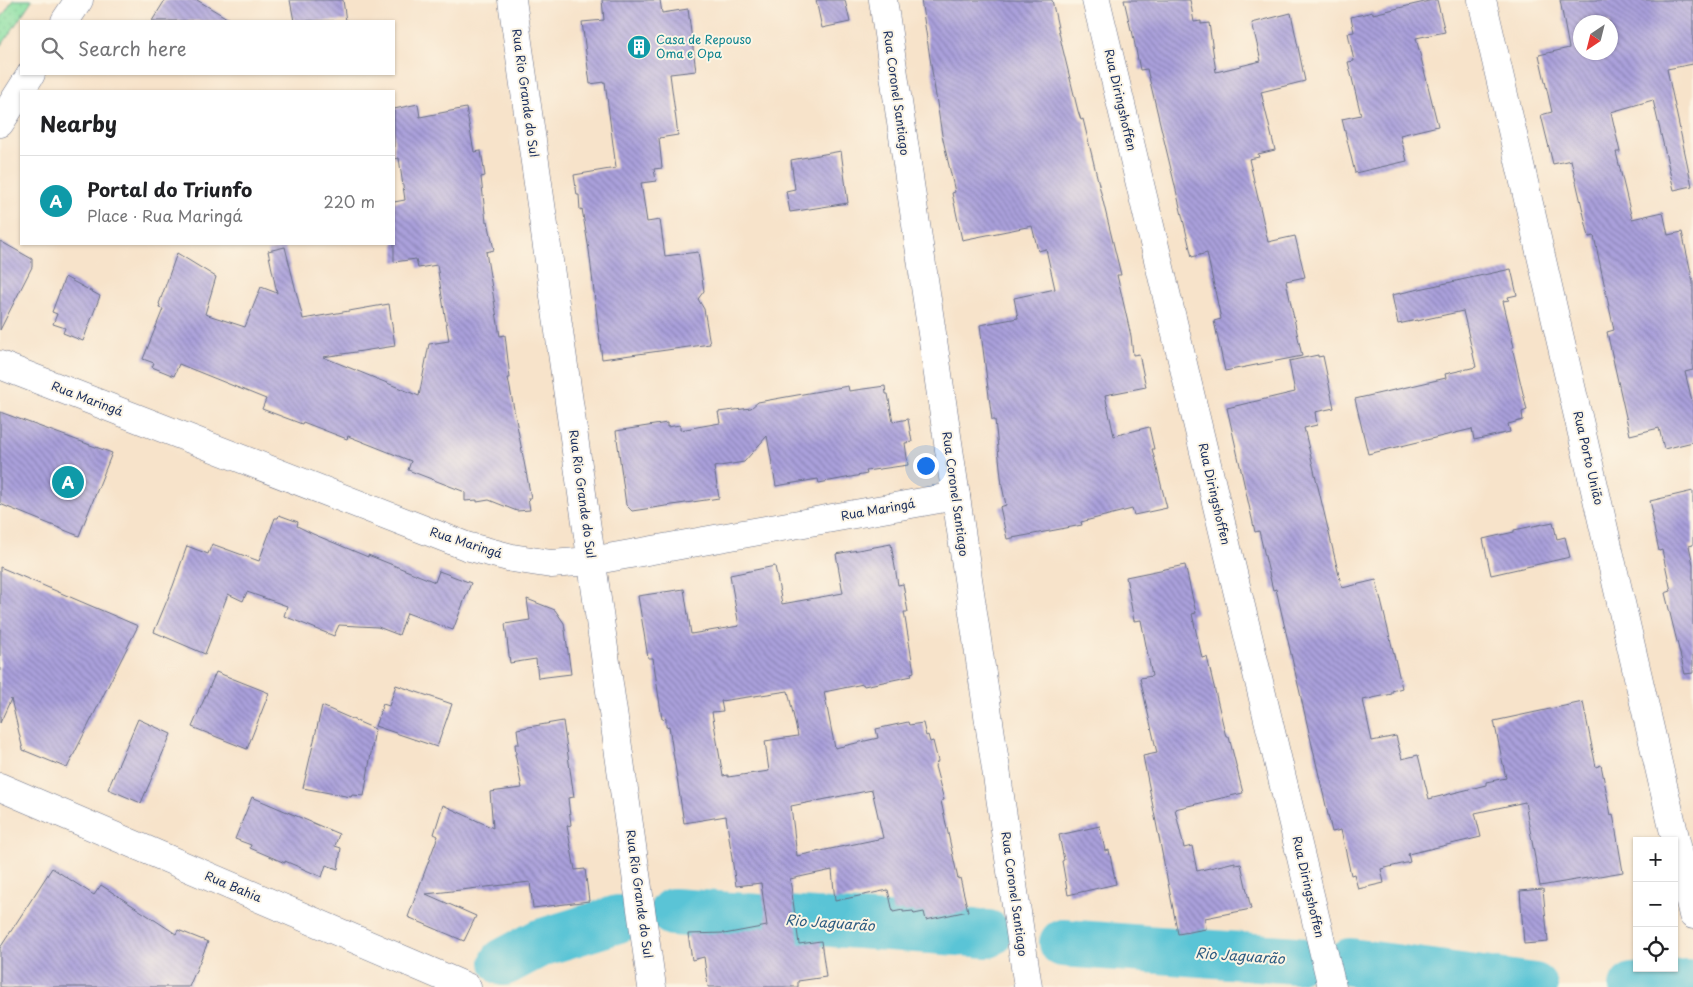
<!DOCTYPE html>
<meta charset="utf-8">
<style>
:root{--surface:#fff;--page:#f6f6f6;--text:#202124;--muted:#757577;--line:#e0e0e0;--accent:#0f766e}
body{margin:0;font-family:"Playpen Sans",sans-serif;background:var(--page);color:var(--text)}
.controls{position:absolute;right:15px;bottom:15px;display:grid;overflow:hidden;border-radius:0px;box-shadow:0 1px 4px #0004}
.controls button{width:45px;height:45px;display:grid;place-items:center;padding:0;border:0;border-bottom:1px solid var(--line);background:var(--surface);color:var(--text);font:25px sans-serif}
.compass{position:absolute;left:1573px;top:15px;width:45px;height:45px;border-radius:50%;background:var(--surface);box-shadow:0 1px 4px #0004;rotate:215deg}
.you{position:absolute;left:925px;top:465px;width:18px;height:18px;margin:-12px;border:4px solid #fff;border-radius:50%;background:#1a73e8;box-shadow:0 0 0 8px #1a73e833}
.badge{display:grid;place-items:center;width:32px;height:32px;border-radius:50%;background:var(--accent);color:#fff;font-size:16px;font-weight:700}
.pin{position:absolute;translate:-50% -50%;border:2px solid #fff;box-shadow:0 1px 5px #0006}
.list{margin:0;padding:0;list-style:none}
h2{display:flex;justify-content:space-between;align-items:center;height:65px;margin:0;padding:0 20px;font-size:21px}
h2 small{font-size:16px;font-weight:400;color:var(--muted)}
.list li{display:grid;grid-template-columns:32px 1fr auto;gap:15px;align-items:center;box-sizing:border-box;height:90px;padding:0 20px;border-top:1px solid var(--line)}
.list b{display:block;font-size:19px;white-space:nowrap}
.list p{margin:0;font-size:16px;white-space:nowrap;color:var(--muted)}
.list em{font-size:16px;font-style:normal;color:var(--muted)}
.icon{flex:none;width:28px;height:28px;fill:none;stroke:currentColor;stroke-width:2;stroke-linecap:round;stroke-linejoin:round}
.map{position:relative;flex:none;width:1693px;height:987px;overflow:hidden}
.search{position:absolute;background:var(--surface);box-shadow:0 1px 4px #0004;left:20px;top:20px;width:375px;height:55px;display:flex;align-items:center;gap:12px;box-sizing:border-box;padding:0 18px;border-radius:0px;color:var(--muted);font-size:19px}
.panel{position:absolute;background:var(--surface);box-shadow:0 1px 4px #0004;left:20px;top:90px;width:375px;height:155px;border-radius:0px}
.map>svg:first-child{display:block}
.garden{fill:url(#garden-dots);stroke:#528780}
.lines{fill:none;stroke-linecap:round;stroke-linejoin:round}
.river{stroke:#5ac4d6;stroke-width:48}
.building{fill:url(#building-back-hatch);fill-rule:evenodd}
.minor-casing{stroke:#686e84;stroke-width:29}
.major-casing{stroke:#686e84;stroke-width:29}
.minor{stroke:#fff;stroke-width:28}
.major{stroke:#fff;stroke-width:28}
.labels{text-anchor:middle;stroke-width:4;stroke-linejoin:round;paint-order:stroke}
.culture-label{font-size:12px;fill:#0d838f;stroke:#fcf5e5;text-anchor:start}
.street-label{font-size:12px;fill:#1b2f5e;stroke:#fcf5e5}
.water-label{font-size:14px;font-style:italic;fill:#2e5c82;stroke:#fcf5e5}
</style>
<div class="map">
<svg width="1693" height="987" viewBox="0 0 1693 987">
<defs>
<pattern id="garden-dots" width="8" height="8" patternUnits="userSpaceOnUse" patternTransform="scale(1.25)"><rect width="8" height="8" fill="#89dfa3"/><path d="M2 2h.1M6 6h.1" fill="none" stroke="#76c08f" stroke-width="1.8" stroke-linecap="round"/></pattern>
<pattern id="building-back-hatch" width="6" height="6" patternUnits="userSpaceOnUse" patternTransform="scale(1.25)"><rect width="6" height="6" fill="#aaa0db"/><path d="M-1 5l2 2M0 0l6 6M5-1l2 2" fill="none" stroke="#8a83b5"/></pattern>
</defs>
<rect width="100%" height="100%" fill="#fcf5e5"/>
<filter id="ink" filterUnits="userSpaceOnUse"><feTurbulence type="fractalNoise" baseFrequency=".02" numOctaves="2"/><feDisplacementMap in="SourceGraphic" scale="10" xChannelSelector="R" yChannelSelector="G"/><feConvolveMatrix kernelMatrix="1 2 1 2 8 2 1 2 1" color-interpolation-filters="sRGB"/></filter>
<filter id="wash" filterUnits="userSpaceOnUse"><feTurbulence type="fractalNoise" baseFrequency=".0096" numOctaves="4" result="noise"/><feDisplacementMap in="SourceGraphic" scale="20" xChannelSelector="R" yChannelSelector="G"/><feGaussianBlur stdDeviation="1.12" result="paint"/><feColorMatrix in="noise" values="0 0 0 0 0 0 0 0 0 0 0 0 0 0 0 0 0 1.4 0 .05"/><feComposite in="paint" operator="in"/></filter>
<g filter="url(#wash)">
<rect width="100%" height="100%" fill="#f7e3ca"/>
<polygon class="garden" points="13,0 32,0 2,45 0,44 0,20"/>
<g class="lines">
<g class="river">
<polyline points="673,912 988,934"/>
<polyline points="1063,943 1296,960"/>
<polyline points="504,962 540,943 618,919"/>
<polyline points="1350,962 1534,987"/>
<polyline points="1633,987 1687,983"/>
</g>
</g>
<g id="blocks">
<g class="building">
<polygon points="165,0 197,0 232,21 152,21"/>
<polygon points="290,0 343,0 346,21 294,21"/>
<polygon points="602,0 660,0 662,13 688,9 696,71 670,74 678,135 659,138 662,168 654,169 656,181 641,183 647,222 660,220 665,256 698,252 704,291 698,299 704,309 710,344 602,359 589,250 582,209 580,210 579,195 577,195 574,175 616,168 605,82 590,84 582,22 604,20"/>
<polygon points="816,0 845,0 850,22 822,28"/>
<polygon points="921,0 1052,0 1062,46 1078,111 1081,120 1083,119 1121,275 1117,275 1131,336 1133,355 1139,354 1146,387 1105,395 1114,436 1149,427 1154,449 1152,449 1167,508 1134,515 1132,509 1081,522 1082,525 1007,539 1000,507 1006,505 1002,486 995,420 992,420 980,325 1018,318 1014,298 1055,289 1046,249 1038,251 1032,226 962,240 952,193 955,192 942,135"/>
<polygon points="1124,0 1190,0 1194,22 1201,21 1201,24 1209,23 1216,72 1261,61 1252,23 1291,13 1305,81 1261,92 1275,150 1258,154 1259,157 1249,159 1268,242 1295,236 1305,277 1286,281 1302,356 1225,371 1214,321 1221,319 1207,253 1192,257 1147,69 1140,70 1132,30 1131,30"/>
<polygon points="1433,0 1437,0 1445,32 1416,38 1438,126 1400,135 1407,161 1355,173 1342,119 1361,115 1348,62 1354,61 1348,33 1354,32 1351,17 1373,12 1373,14"/>
<path d="M1560 0H1693V64L1667 69 1692 186 1674 190 1653 100 1611 112 1620 152H1616L1632 219 1663 212 1668 235 1682 232 1693 282V370L1685 372 1693 405V442L1664 449 1659 428 1630 435 1607 332 1614 330 1594 236 1589 237 1571 160 1553 164 1541 115 1552 112 1539 55 1569 48ZM1580 22H1610V52H1580Z"/>
<polygon points="418,104 420,117 466,108 474,152 481,151 485,176 481,177 486,222 488,221 494,250 486,252 500,336 505,335 510,378 508,378 531,498 528,498 530,510 517,511 489,500 477,502 477,500 465,501 465,492 408,470 411,461 348,436 347,439 303,422 302,424 262,409 266,399 179,364 174,376 152,367 154,363 143,359 163,309 159,308 160,305 159,304 177,253 216,277 205,314 245,327 261,287 277,293 268,251 285,247 303,319 389,304 395,346 323,357 419,396 429,344 449,341 437,265 418,268 416,259 394,262 394,202 405,200 399,158 394,159 394,109"/>
<polygon points="841,151 848,203 790,212 786,191 795,189 791,160"/>
<polygon points="0,241 32,259 32,267 0,330"/>
<polygon points="1511,269 1517,295 1508,297 1509,300 1503,301 1514,347 1512,347 1527,410 1522,412 1523,420 1508,424 1510,432 1474,440 1472,429 1368,454 1355,399 1446,378 1445,374 1476,367 1463,311 1417,321 1417,320 1398,324 1392,295"/>
<polygon points="65,277 100,296 83,341 63,333 65,328 53,324 57,314 52,312"/>
<polygon points="1318,355 1318,357 1323,356 1334,408 1315,412 1317,425 1304,428 1342,588 1376,580 1402,688 1392,691 1392,694 1363,700 1372,741 1396,736 1402,759 1418,755 1429,799 1486,785 1486,782 1506,778 1494,721 1583,702 1596,767 1601,765 1611,815 1613,814 1623,872 1540,886 1525,802 1475,813 1481,837 1408,854 1410,862 1381,869 1384,883 1358,889 1354,874 1351,875 1341,830 1332,832 1276,589 1273,590 1259,531 1255,532 1227,408 1295,392 1289,361"/>
<polygon points="848,386 849,391 885,386 886,394 888,394 893,422 908,419 912,442 905,443 908,465 866,471 867,474 819,483 818,479 776,486 767,436 744,462 714,467 719,498 632,511 626,505 616,431 667,423 667,427 680,425 680,430 720,423 718,412 751,408 758,402"/>
<polygon points="0,412 112,453 79,536 0,504"/>
<polygon points="1693,491 1693,545 1689,546 1693,564 1693,673 1685,674 1665,593 1671,591 1662,550 1659,551 1651,514 1653,513 1650,501"/>
<polygon points="279,515 298,522 297,526 313,534 368,557 368,555 435,582 439,571 471,583 453,630 407,613 399,635 378,627 339,625 334,636 284,616 287,606 247,592 243,601 228,594 205,654 154,632 173,586 187,546 208,554 212,544 259,561 275,518 278,518"/>
<polygon points="1553,522 1557,539 1565,537 1570,557 1491,575 1483,539 1514,532 1514,530"/>
<path d="M891 544 898 585 903 584 908 612H904L914 672 911 673 912 676 864 686 863 684 824 692 835 748 878 738 876 729 908 722 909 725 923 723 926 736 928 735 930 742 933 741 938 761 935 766 944 800 941 801 958 879 960 878 968 911 926 920 924 912 914 914 913 911 903 912V910L893 912 888 890 835 901 832 870 790 879 799 944 821 941 826 977 798 981V987H708L704 957 692 960 688 934 724 933V934L767 926 761 883 736 886 726 816 684 823 669 726 666 727V718L662 719 653 658H648L638 596 684 589 691 634 739 626 730 575 775 566 782 604 843 593 836 554ZM788 691 798 736 765 741 769 771 728 777V775L723 776 712 712 723 711 721 701ZM872 790 883 838 797 856 791 806Z"/>
<polygon points="1185,565 1196,613 1192,614 1202,658 1207,657 1226,737 1229,737 1243,793 1175,809 1184,848 1192,846 1197,871 1235,862 1235,865 1241,864 1251,909 1205,918 1206,929 1178,934 1143,756 1157,753 1140,678 1152,676 1141,620 1134,621 1126,577"/>
<polygon points="0,567 138,626 67,768 23,750 11,699 0,723"/>
<polygon points="527,599 555,610 564,623 571,674 538,678 536,659 510,663 505,624 530,620"/>
<polygon points="216,672 269,693 247,749 192,727"/>
<polygon points="396,685 452,704 437,747 375,726 383,704 389,706"/>
<polygon points="322,706 375,729 364,796 352,795 351,797 303,788"/>
<polygon points="138,719 171,734 141,803 108,789"/>
<polygon points="563,721 574,797 568,798 571,825 567,826 575,870 585,869 589,901 533,908 530,882 426,894 476,916 464,941 408,917 438,836 434,834 443,805 493,828 490,792 522,788 515,754 516,754 515,744 519,744 517,729"/>
<polygon points="252,797 339,834 335,846 341,848 338,869 326,865 322,877 285,861 285,863 250,848 251,845 235,839"/>
<polygon points="1100,826 1105,851 1109,850 1116,884 1068,895 1062,861 1064,860 1059,835"/>
<polygon points="52,868 94,895 101,885 176,934 178,930 208,942 189,987 0,987 0,948"/>
<polygon points="1543,889 1548,942 1524,944 1520,891"/>
</g>
</g>
</g>
<g filter="url(#ink)">
<use href="#blocks" fill-opacity="0" stroke="#686e84" stroke-width="1"/>
<g class="lines">
<g class="minor-casing">
<g id="minor">
<polyline points="1096,0 1332,987"/>
<polyline points="1482,0 1693,915"/>
<polyline points="0,365 466,546 512,558 551,564 591,561 956,496"/>
<polyline points="0,787 467,987"/>
</g>
</g>
<g class="major-casing">
<g id="major">
<polyline points="512,0 652,987"/>
<polyline points="883,0 1028,987"/>
<polyline points="65,21 79,0"/>
<polyline points="0,123 31,74"/>
</g>
</g>
<use href="#minor" class="minor"/>
<use href="#major" class="major"/>
</g>
</g>
<defs>
<g id="building-disc" transform="scale(1.25)"><circle r="9.5" fill="#0f9aa8" stroke="#fcf5e5"/><path d="M-4-6H4V6H1V3H-1V6H-4ZM-2.5-4.3h1.7v1.8h-1.7ZM.8-4.3h1.7v1.8H.8ZM-2.5-1h1.7V.8h-1.7ZM.8-1h1.7V.8H.8Z" fill="#fff"/></g>
</defs>
<g fill-rule="evenodd">
<use href="#building-disc" x="639" y="47"/>
</g>
<g class="labels">
<g class="culture-label">
<text x="656" y="44">Casa de Repouso<tspan x="656" dy="14">Oma e Opa</tspan></text>
</g>
<g class="street-label">
<text transform="translate(525 93) rotate(82)" y="4">Rua Rio Grande do Sul</text>
<text transform="translate(896 93) rotate(82)" y="4">Rua Coronel Santiago</text>
<text transform="translate(1120 100) rotate(77)" y="4">Rua Diringshoffen</text>
<text transform="translate(87 399) rotate(21)" y="4">Rua Maringá</text>
<text transform="translate(1588 458) rotate(77)" y="4">Rua Porto União</text>
<text transform="translate(582 494) rotate(82)" y="4">Rua Rio Grande do Sul</text>
<text transform="translate(955 494) rotate(82)" y="4">Rua Coronel Santiago</text>
<text transform="translate(1214 494) rotate(77)" y="4">Rua Diringshoffen</text>
<text transform="translate(878 510) rotate(-10)" y="4">Rua Maringá</text>
<text transform="translate(466 543) rotate(18)" y="4">Rua Maringá</text>
<text transform="translate(233 887) rotate(23)" y="4">Rua Bahia</text>
<text transform="translate(1308 887) rotate(77)" y="4">Rua Diringshoffen</text>
<text transform="translate(639 894) rotate(82)" y="4">Rua Rio Grande do Sul</text>
<text transform="translate(1014 894) rotate(82)" y="4">Rua Coronel Santiago</text>
</g>
<g class="water-label">
<text transform="translate(830 923) rotate(4)" y="5">Rio Jaguarão</text>
<text transform="translate(1240 956) rotate(4)" y="5">Rio Jaguarão</text>
</g>
</g>
</svg>
<div class="controls">
<button>+</button>
<button>−</button>
<button><svg class="icon" aria-label="locate" viewBox="0 0 24 24"><circle cx="12" cy="12" r="6"/><path d="M12 2v4M12 18v4M2 12h4M18 12h4"/></svg></button>
</div>
<svg class="compass" viewBox="-18 -18 36 36"><path d="M0-13l5 13h-10z" fill="#e53935"/><path d="M0 13l5-13h-10z" fill="#757577"/></svg>
<div class="you"></div>
<div class="pin badge" style="left:68px;top:482px;background:#0f9aa8">A</div>
<div class="search"><svg class="icon" aria-label="search" viewBox="0 0 24 24"><circle cx="10" cy="10" r="6"/><path d="M15 15l6 6"/></svg>Search here</div>
<section class="panel">
<h2>Nearby<small></small></h2>
<ul class="list">
<li><span class="badge" style="background:#0f9aa8">A</span><div><b>Portal do Triunfo</b><p>Place · Rua Maringá</p></div><em>220 m</em></li>
</ul>
</section>
</div>
